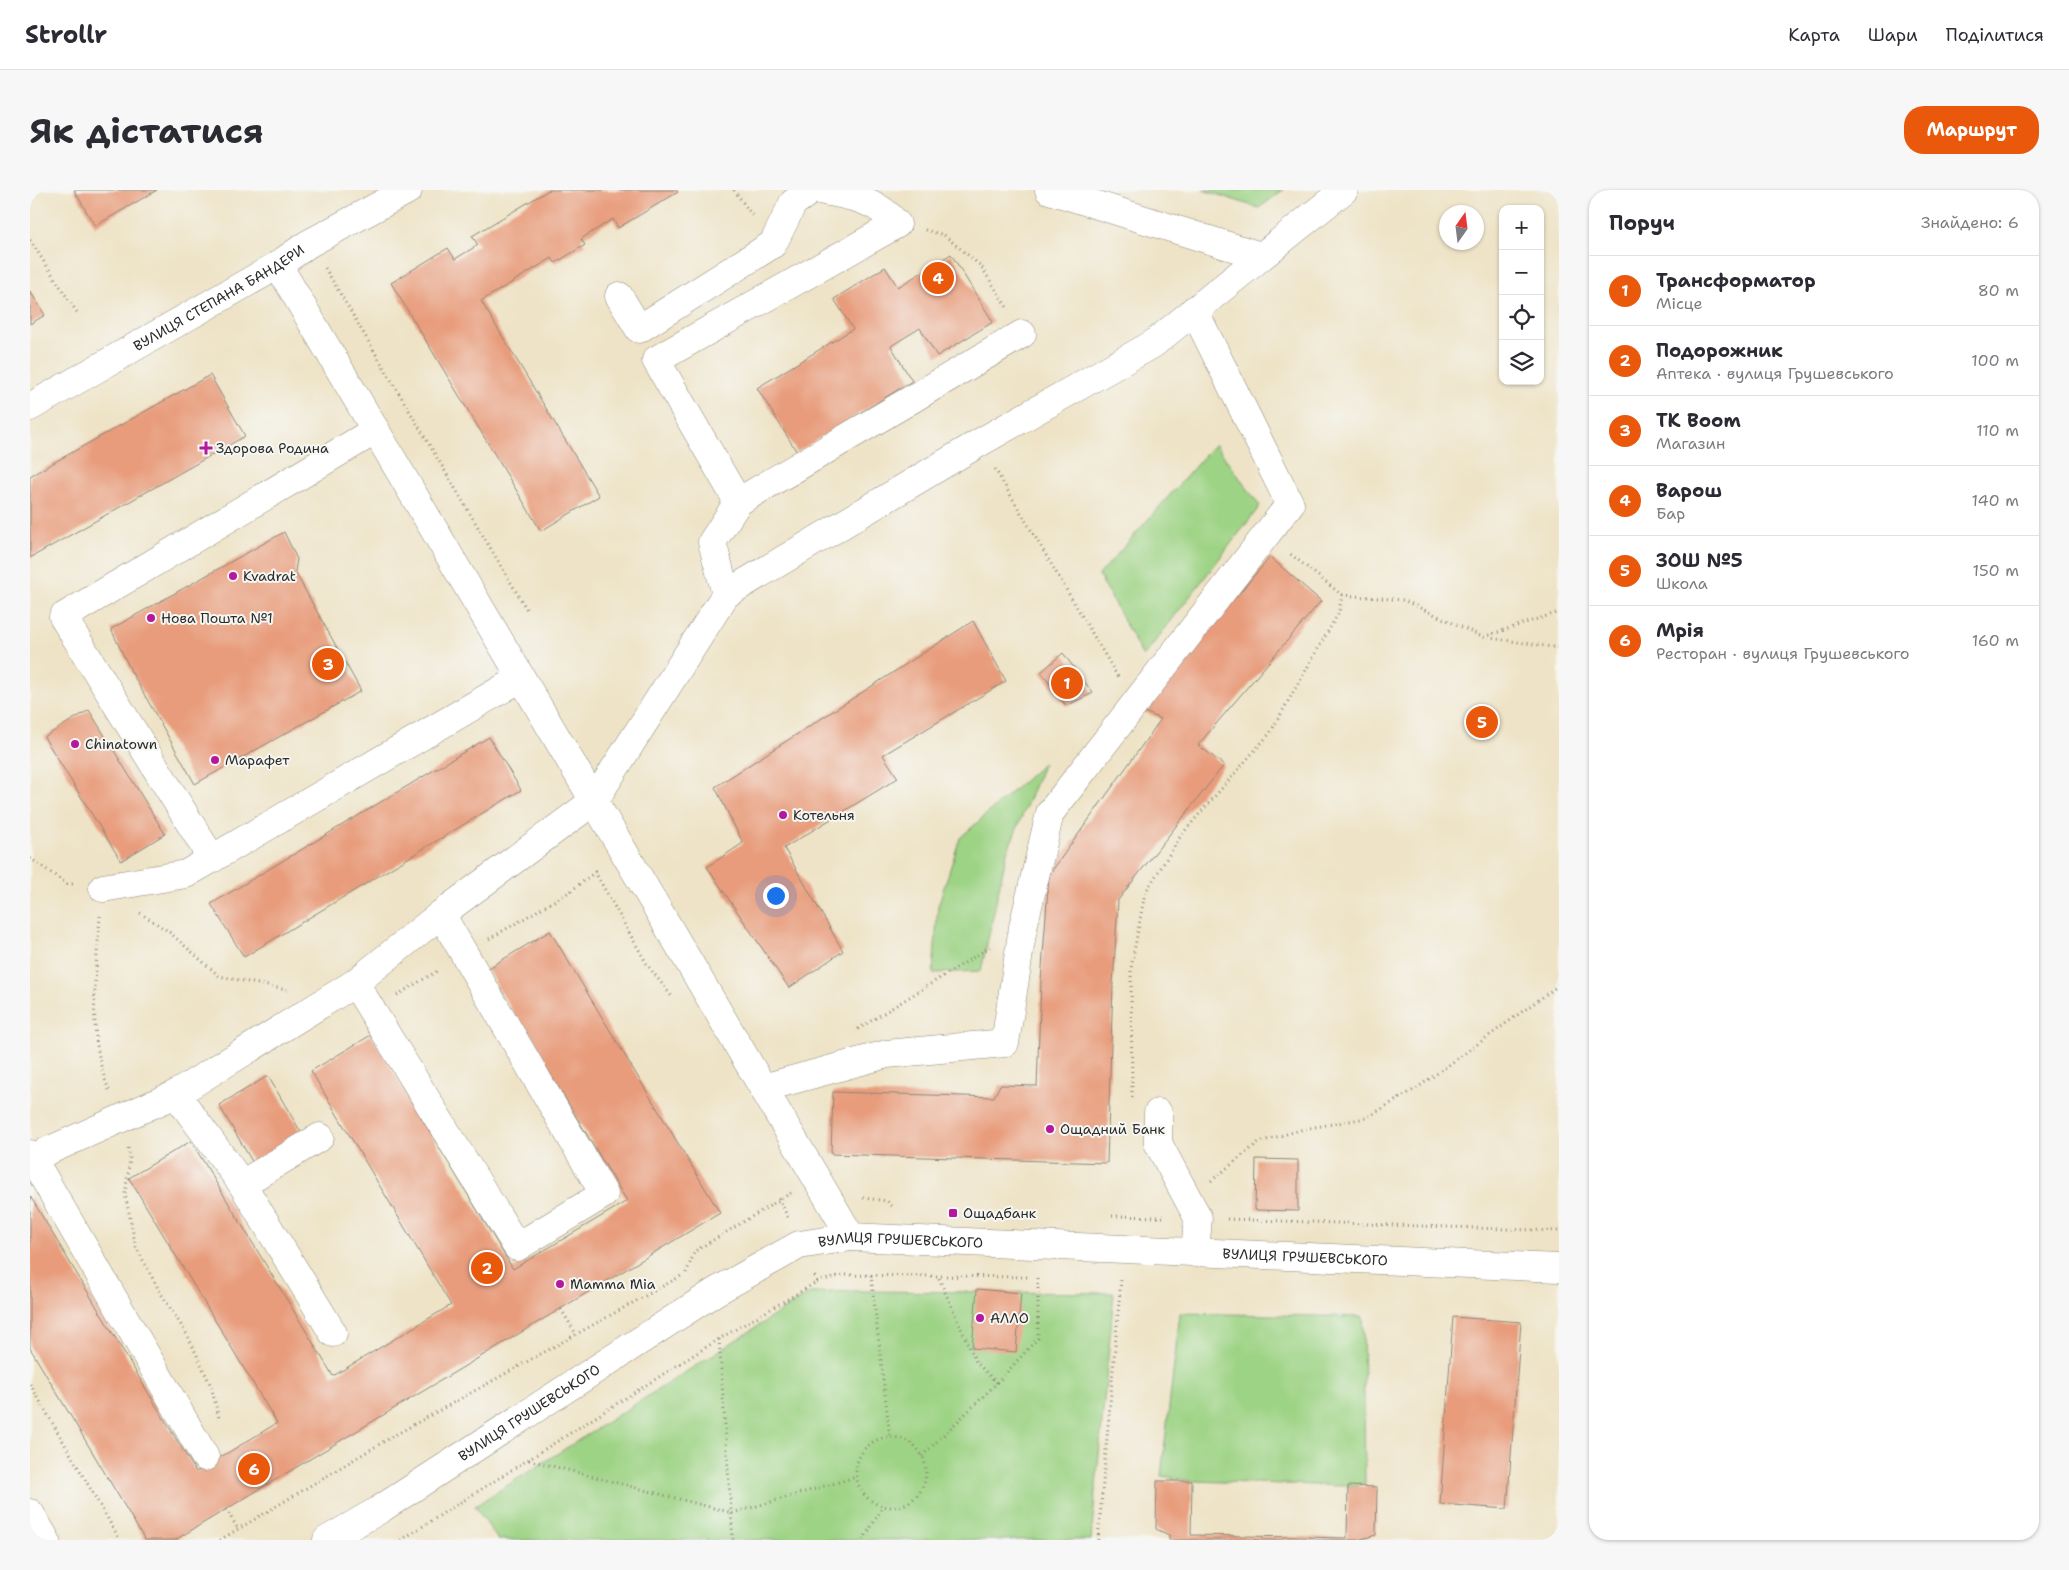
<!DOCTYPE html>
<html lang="uk">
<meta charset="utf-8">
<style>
:root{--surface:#fff;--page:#f7f7f7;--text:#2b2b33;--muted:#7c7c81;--line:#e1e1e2;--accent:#ea580c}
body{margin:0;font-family:"Shantell Sans",sans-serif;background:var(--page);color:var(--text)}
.controls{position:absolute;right:15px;top:15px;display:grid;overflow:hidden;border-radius:10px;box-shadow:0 1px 4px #0004}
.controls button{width:45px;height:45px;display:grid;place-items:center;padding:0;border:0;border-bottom:1px solid var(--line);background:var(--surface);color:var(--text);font:25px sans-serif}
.compass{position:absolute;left:1409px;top:15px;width:45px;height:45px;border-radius:50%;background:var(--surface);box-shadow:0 1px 4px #0004;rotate:14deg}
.you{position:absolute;left:745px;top:705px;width:18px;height:18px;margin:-12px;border:4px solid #fff;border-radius:50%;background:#1a73e8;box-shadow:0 0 0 8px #1a73e833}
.badge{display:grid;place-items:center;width:32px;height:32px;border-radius:50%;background:var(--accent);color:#fff;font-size:16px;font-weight:700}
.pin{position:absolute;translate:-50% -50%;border:2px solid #fff;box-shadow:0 1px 5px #0006}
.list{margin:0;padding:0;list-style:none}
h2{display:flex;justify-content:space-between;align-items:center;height:65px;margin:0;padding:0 20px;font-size:21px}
h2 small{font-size:16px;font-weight:400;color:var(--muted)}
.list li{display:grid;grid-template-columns:32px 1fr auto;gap:15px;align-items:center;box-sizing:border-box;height:70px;padding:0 20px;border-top:1px solid var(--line)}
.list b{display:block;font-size:19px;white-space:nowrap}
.list p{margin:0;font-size:16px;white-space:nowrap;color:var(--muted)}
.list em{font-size:16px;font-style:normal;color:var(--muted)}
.icon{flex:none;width:28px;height:28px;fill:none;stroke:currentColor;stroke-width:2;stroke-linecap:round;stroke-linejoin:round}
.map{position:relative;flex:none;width:1529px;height:1350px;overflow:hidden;border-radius:20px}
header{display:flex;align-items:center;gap:30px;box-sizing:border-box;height:70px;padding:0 25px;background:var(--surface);border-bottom:1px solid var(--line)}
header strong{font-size:24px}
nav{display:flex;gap:28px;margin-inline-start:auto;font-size:18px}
.intro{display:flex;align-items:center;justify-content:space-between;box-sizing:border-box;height:120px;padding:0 30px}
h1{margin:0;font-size:35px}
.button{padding:12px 22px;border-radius:20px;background:var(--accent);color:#fff;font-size:18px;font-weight:700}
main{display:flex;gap:30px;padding:0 30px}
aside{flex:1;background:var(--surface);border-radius:20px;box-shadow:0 1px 4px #0004}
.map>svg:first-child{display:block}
.green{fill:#9dd384;stroke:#647f58}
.building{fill:#e89c7c}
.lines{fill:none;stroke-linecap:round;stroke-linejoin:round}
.minor-casing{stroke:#8c8778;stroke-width:29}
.major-casing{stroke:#8c8778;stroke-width:29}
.path{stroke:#8c8778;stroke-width:3;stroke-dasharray:1 4;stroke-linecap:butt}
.minor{stroke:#fff;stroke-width:28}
.major{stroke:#fff;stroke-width:28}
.poi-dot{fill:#b5179e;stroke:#f6f6f2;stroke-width:2}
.labels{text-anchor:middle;stroke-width:4;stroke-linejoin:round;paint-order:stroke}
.street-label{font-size:14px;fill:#2b2b2b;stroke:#f6f6f2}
.poi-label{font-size:14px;fill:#2b2b2b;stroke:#f6f6f2;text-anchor:start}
</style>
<header>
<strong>Strollr</strong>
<nav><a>Карта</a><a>Шари</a><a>Поділитися</a></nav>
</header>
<div class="intro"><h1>Як дістатися</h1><a class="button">Маршрут</a></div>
<main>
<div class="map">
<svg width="1529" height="1350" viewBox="0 0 1529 1350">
<rect width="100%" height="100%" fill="#f6f6f2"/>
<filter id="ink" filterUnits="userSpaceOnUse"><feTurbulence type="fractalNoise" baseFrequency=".02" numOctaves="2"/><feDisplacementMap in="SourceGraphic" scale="10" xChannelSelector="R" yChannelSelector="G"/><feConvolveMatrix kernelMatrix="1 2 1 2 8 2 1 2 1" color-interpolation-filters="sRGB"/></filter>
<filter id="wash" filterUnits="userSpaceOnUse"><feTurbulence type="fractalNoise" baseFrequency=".0096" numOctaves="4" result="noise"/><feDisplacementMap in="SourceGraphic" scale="20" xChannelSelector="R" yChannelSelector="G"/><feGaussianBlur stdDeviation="1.12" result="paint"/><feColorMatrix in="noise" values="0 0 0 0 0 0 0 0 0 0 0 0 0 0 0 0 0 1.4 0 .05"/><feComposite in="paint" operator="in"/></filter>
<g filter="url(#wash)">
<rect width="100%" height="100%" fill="#eee3c6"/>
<g class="green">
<polygon points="1173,0 1253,0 1229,18"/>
<polygon points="1185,254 1230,316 1113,467 1069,385"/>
<polygon points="1014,573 977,662 951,781 903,783 908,716 930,648"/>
<polygon points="823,1101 1084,1103 1061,1350 468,1350 445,1316 780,1103"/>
<polygon points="1150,1123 1333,1127 1335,1293 1318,1296 1162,1291 1131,1286"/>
</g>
<g id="blocks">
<g class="building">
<polygon points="44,0 127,0 65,36"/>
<polygon points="519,0 646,0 648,2 588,38 583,29 551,49 555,55 525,73 522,68 451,111 569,306 511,341 361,93 418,58 425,69 448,55 442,46"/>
<polygon points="921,64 963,132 907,166 890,138 861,156 882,191 767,262 727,198 823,139 804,109 855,77 868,97"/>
<polygon points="0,101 15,125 0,134"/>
<polygon points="180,185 215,246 0,368 0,286"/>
<polygon points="254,342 267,369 265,382 331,501 165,594 101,481 81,439"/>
<polygon points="1240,367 1291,411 1168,555 1194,575 1088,710 1083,794 1077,973 801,964 803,902 964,907 970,895 1007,896 1011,791 1019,685 1131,529 1110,520"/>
<polygon points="943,431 976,491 853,565 868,588 754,658 813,761 759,798 677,677 713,653 685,597"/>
<polygon points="1033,463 1063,503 1036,516 1011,482"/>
<polygon points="59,520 135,644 91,671 14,547"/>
<polygon points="459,547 491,600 214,767 181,714"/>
<polygon points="520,741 690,1023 145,1350 115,1350 0,1158 0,1006 166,1282 247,1233 99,988 161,951 303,1186 421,1115 281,881 341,845 483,1079 597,1011 457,779"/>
<polygon points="238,886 272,944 223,973 189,915"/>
<polygon points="1226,969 1268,970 1268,1021 1225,1020"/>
<polygon points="947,1099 991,1103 986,1162 942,1158"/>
<polygon points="1423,1127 1491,1132 1477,1319 1410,1314"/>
<polygon points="1127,1291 1162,1291 1161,1345 1317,1348 1318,1296 1347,1297 1346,1345 1328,1350 1139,1350 1139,1345 1126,1339"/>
</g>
</g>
</g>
<g filter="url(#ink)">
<use href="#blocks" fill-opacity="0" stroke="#8c8778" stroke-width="1"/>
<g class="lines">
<g class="minor-casing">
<g id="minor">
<polyline points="1019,0 1231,66"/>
<polyline points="248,75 821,1047"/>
<polyline points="589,106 609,139 743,54 763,13 782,0"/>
<path id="s1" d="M0 217 248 75 278 54 378 0"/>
<path d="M708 312 626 170 867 34C844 8 822 7 790 0"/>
<polyline points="696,404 949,253 1123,154 1314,0"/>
<polyline points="182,669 33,427 346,240"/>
<polyline points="73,698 156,684 491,488"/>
<polyline points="325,793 487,1057 574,1004 411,724"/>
<polyline points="733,898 857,864 975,853 993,737 1020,623 1260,314 1164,120"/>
<polyline points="146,904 212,994 303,1143"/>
<polyline points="1128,923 1128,953 1168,1028 1165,1063"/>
<polyline points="0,964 175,1267"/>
<polyline points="2,968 146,904 325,793 411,724 564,611 696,404 682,352 708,312 992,144"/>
<polyline points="212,994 290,947"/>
<path id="s2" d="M297 1350 349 1320 685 1102 769 1055 821 1047 843 1048 1529 1078"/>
</g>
</g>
<g class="major-casing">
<polyline id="major" points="0,1323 16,1350"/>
</g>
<g class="path">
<polyline points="704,0 724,28"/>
<polyline points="895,40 914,45 951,76 978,119"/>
<polyline points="0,50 48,124"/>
<polyline points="295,78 497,420"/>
<polyline points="965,279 1088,487"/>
<polyline points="1312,405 1373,410 1453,447 1529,422"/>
<polyline points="1453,447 1529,458"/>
<polyline points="0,668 37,694 44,694"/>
<polyline points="110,723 138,741 189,786 257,800"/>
<path d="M70 726C66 784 56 848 80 902"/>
<polyline points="459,749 541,701 565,682 618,776 643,808"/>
<polyline points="367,805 409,780"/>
<polyline points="828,839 960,757"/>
<polyline points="1102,907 1101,778 1115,703 1152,644 1240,543 1309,422 1312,405 1259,363"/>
<polyline points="98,958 100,969 95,1004 106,1057 130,1102 158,1146 181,1196 189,1228"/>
<polyline points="1181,991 1229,952 1274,939 1336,928 1387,898 1529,795"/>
<polyline points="749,1008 758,1028"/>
<polyline points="833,1008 857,1011 864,1018"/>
<polyline points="1082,1026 1134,1027"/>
<polyline points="1197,1029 1529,1041"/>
<polyline points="656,1083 665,1061 761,1003"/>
<polyline points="841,1085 860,1247"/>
<polyline points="787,1092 813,1085 998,1087"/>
<polyline points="531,1119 546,1144"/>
<polyline points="689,1149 703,1350"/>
<polyline points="967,1193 1008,1148 1008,1087"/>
<polyline points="0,1194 90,1350"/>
<circle cx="861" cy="1282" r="35"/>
<polyline points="892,1266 967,1193 946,1172 908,1086"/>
<polyline points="499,1270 703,1323 826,1287"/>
<polyline points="196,1319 208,1339"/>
<polyline points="190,1350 358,1249 651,1086"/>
<polyline points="371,1350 689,1149 787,1092 783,1083"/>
<polyline points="833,1350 853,1317"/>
<polyline points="1068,1350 1091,1089"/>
</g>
<use href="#minor" class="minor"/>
<use href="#major" class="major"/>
</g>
</g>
<g class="poi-dot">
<path d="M173.5 250.5h5v5h5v5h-5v5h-5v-5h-5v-5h5z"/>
<circle cx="203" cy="386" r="5"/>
<circle cx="121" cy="428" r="5"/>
<circle cx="45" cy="554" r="5"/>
<circle cx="185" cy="570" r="5"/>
<circle cx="753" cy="625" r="5"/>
<circle cx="1020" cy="939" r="5"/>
<rect x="918" y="1018" width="10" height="10" rx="2.5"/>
<circle cx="530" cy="1094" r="5"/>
<circle cx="950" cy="1128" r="5"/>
</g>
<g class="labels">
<g class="street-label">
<text dy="5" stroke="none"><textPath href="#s1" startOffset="218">ВУЛИЦЯ СТЕПАНА БАНДЕРИ</textPath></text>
<text dy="5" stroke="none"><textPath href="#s2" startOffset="659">ВУЛИЦЯ ГРУШЕВСЬКОГО</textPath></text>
<text dy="5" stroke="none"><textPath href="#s2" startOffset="1064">ВУЛИЦЯ ГРУШЕВСЬКОГО</textPath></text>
<text dy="5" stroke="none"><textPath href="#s2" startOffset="239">ВУЛИЦЯ ГРУШЕВСЬКОГО</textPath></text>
</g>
<g class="poi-label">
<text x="186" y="263">Здорова Родина</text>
<text x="213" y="391">Kvadrat</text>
<text x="131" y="433">Нова Пошта №1</text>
<text x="55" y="559">Chinatown</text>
<text x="195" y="575">Марафет</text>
<text x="763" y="630">Котельня</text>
<text x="1030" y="944">Ощадний Банк</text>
<text x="933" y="1028">Ощадбанк</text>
<text x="540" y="1099">Mamma Mia</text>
<text x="960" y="1133">АЛЛО</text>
</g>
</g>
</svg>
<div class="controls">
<button>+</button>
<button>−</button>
<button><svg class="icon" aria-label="locate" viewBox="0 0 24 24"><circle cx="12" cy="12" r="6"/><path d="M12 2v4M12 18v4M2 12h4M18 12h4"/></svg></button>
<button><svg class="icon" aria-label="layers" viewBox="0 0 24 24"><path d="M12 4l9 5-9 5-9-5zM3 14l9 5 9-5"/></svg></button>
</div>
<svg class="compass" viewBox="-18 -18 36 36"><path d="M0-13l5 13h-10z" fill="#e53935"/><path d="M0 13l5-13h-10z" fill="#7c7c81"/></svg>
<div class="you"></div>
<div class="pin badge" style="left:1037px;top:493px">1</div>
<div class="pin badge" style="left:457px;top:1078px">2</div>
<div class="pin badge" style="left:298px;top:474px">3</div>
<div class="pin badge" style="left:908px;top:88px">4</div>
<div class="pin badge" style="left:1452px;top:532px">5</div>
<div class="pin badge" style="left:224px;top:1279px">6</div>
</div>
<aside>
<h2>Поруч<small>Знайдено: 6</small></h2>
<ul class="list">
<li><span class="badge">1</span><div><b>Трансформатор</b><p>Місце</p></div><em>80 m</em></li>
<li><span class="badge">2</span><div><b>Подорожник</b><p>Аптека · вулиця Грушевського</p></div><em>100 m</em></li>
<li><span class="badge">3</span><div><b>TK Boom</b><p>Магазин</p></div><em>110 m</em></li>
<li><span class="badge">4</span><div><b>Варош</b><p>Бар</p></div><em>140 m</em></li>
<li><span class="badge">5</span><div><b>ЗОШ №5</b><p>Школа</p></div><em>150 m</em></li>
<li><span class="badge">6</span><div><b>Мрія</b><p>Ресторан · вулиця Грушевського</p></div><em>160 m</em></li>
</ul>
</aside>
</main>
